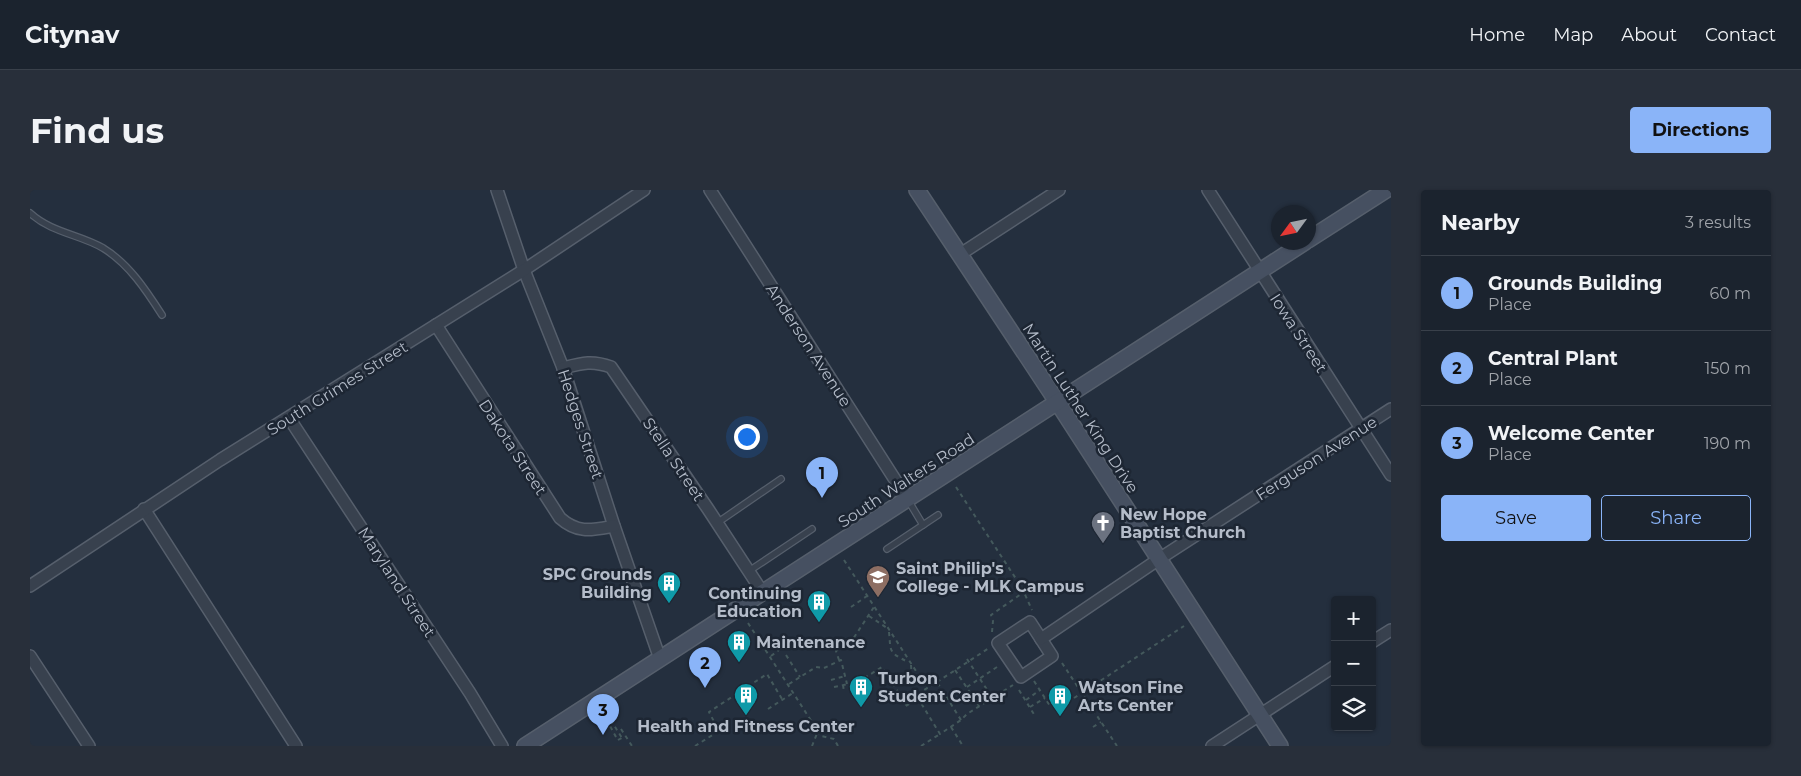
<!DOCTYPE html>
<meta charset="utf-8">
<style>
:root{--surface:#1b232e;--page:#282f3a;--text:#f1f3f6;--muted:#a0a4aa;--line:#39404a;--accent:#8ab4f8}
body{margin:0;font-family:Montserrat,sans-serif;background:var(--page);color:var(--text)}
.controls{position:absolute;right:15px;bottom:15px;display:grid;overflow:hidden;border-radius:5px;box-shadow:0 1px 4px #0004}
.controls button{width:45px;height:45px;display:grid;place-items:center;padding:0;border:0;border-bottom:1px solid var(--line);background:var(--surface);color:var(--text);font:25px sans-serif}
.compass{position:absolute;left:1241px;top:15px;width:45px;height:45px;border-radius:50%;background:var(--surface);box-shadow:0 1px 4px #0004;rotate:237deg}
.you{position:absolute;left:716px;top:246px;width:18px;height:18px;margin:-12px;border:4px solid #fff;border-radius:50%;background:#1a73e8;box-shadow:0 0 0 8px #1a73e833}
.badge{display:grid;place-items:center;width:32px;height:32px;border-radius:50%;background:var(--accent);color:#111;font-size:16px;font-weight:700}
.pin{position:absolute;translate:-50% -41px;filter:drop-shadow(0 1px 2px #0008)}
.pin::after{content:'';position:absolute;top:26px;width:18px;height:15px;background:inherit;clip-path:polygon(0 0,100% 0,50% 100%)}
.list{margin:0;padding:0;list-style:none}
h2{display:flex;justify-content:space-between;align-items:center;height:65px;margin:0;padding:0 20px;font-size:21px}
h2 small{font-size:16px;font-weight:400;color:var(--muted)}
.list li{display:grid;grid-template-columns:32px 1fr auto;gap:15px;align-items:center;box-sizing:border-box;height:75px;padding:0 20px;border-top:1px solid var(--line)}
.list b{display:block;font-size:19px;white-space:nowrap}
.list p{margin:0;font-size:16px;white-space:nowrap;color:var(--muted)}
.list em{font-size:16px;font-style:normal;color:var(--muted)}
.actions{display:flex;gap:10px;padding:15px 20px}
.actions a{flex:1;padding:11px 0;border:1px solid var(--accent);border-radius:5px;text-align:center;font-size:18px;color:var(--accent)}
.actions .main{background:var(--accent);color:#111}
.icon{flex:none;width:28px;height:28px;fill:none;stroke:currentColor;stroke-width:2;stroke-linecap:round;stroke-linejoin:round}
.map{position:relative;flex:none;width:1361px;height:556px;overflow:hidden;border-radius:5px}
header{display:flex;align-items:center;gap:30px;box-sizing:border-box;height:70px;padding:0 25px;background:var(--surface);border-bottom:1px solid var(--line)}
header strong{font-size:24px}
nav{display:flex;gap:28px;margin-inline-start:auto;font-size:18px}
.intro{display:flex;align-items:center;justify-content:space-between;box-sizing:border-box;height:120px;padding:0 30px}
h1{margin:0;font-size:35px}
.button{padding:12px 22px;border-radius:5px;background:var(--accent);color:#111;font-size:18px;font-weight:700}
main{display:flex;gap:30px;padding:0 30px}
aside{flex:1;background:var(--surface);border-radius:5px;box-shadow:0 1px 4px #0004}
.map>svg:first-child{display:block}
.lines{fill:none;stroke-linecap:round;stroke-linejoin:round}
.service-casing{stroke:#565f6c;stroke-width:8}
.minor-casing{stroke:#565f6c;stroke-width:14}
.secondary-casing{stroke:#565f6c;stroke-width:18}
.path{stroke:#44595c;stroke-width:2;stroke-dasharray:4 4;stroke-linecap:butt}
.service{stroke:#38414e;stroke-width:5.5}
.minor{stroke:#38414e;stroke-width:11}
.secondary{stroke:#465061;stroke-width:15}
.labels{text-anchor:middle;stroke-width:5;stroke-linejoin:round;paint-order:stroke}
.street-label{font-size:16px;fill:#b4bcc9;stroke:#1d2633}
.poi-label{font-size:16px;font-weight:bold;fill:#b4bcc9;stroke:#1d2633;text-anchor:start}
</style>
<header>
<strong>Citynav</strong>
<nav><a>Home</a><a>Map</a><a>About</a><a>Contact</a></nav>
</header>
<div class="intro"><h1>Find us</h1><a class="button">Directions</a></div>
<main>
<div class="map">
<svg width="1361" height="556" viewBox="0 0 1361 556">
<rect width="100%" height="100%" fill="#242f3e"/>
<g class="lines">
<g class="service-casing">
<g id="service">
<path d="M0 23C22 43 49 44 73 58 99 74 116 100 132 125"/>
<polyline points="687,333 751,289"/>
<polyline points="893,335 908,325"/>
<polyline points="857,359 893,335 878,310"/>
<polyline points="719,381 782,339"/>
</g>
</g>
<g class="minor-casing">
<g id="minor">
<polyline points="467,0 494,80 533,178 584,336 630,469"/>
<polyline points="680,0 878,310"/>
<polyline points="1178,0 1361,285"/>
<polyline points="929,65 1029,0"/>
<path d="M406 135 530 328C548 344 562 340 584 336"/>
<path d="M533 178C552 173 562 170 581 177L678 319 733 403"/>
<polyline points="259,228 440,503 472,556"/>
<polyline points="114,319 266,556"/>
<polyline points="0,396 190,270 494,80 614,0"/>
<polygon points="1000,432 1022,466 991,487 968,453"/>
<polyline points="1011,449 1129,369 1361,219"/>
<polyline points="1342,452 1361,440"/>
<polyline points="0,466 59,556"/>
<polyline points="1182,556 1305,476"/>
</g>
</g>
<g class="secondary-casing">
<g id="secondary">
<polyline points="887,0 1028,213 1250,556"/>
<polyline points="1278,50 1356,0"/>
<polyline points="495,556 1275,52"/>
</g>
</g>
<g class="path">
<polyline points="926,297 992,398 1002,420"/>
<polyline points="814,370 897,498"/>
<polyline points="821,417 837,406"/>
<polyline points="839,426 857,438"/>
<polyline points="718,433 791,546 804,549 808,556"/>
<path d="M859 442C861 462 858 462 878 472"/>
<polyline points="962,442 963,431 961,425 994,402"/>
<polyline points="756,465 770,487"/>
<polyline points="741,466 749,460"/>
<polyline points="937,469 965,512"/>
<polyline points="809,470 806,461 823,449 844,417"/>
<polyline points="1032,473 1087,556"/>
<polyline points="881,475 882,492 887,504"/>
<polyline points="925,480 949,516"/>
<polyline points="801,490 815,486"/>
<polyline points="1004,491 1020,516"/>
<polyline points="907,492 959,458"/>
<polyline points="759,494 786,477 794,478 811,470 817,494"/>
<polyline points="813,495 814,502"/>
<polyline points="804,497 828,492 852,477 877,516"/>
<polyline points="937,497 970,475"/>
<polyline points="989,500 1005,526"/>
<polyline points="1044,508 1154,436"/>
<polyline points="996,510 1010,500"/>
<polyline points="876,516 887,509"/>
<polyline points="1000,517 1015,508"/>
<polyline points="738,519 763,503"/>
<polyline points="931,530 907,492 886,505 910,544 931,530 937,524 983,495"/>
<polyline points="921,537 933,556"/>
<polyline points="1063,537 1071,532"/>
<polyline points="591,539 602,556"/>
<polyline points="586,547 579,534 582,532 592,548"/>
<polyline points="588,550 595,546"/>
<polyline points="665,556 689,541 679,522 737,484 752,509"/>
<polyline points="782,556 788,541"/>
<polyline points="891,556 910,544"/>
</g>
<use href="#service" class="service"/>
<use href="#minor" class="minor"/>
<use href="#secondary" class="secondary"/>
</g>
<defs>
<g id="church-pin" transform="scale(1.25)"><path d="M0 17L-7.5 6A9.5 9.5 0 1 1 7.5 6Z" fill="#6b7280" stroke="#1d2633"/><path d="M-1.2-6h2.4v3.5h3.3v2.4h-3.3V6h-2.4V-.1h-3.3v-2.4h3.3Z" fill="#fff"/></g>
<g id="university-pin" transform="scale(1.25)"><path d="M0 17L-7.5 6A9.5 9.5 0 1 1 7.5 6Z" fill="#8d6e63" stroke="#1d2633"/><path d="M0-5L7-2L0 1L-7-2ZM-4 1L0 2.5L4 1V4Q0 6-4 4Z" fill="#fff"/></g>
<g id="building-pin" transform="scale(1.25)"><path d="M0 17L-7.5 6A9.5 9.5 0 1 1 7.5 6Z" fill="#0f9aa8" stroke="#1d2633"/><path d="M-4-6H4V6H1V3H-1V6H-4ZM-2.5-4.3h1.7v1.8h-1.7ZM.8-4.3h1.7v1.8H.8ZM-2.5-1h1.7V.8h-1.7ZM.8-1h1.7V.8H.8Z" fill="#fff"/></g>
</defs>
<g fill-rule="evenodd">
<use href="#church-pin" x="1073" y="333"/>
<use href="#university-pin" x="848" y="387"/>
<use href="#building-pin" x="639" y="393"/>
<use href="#building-pin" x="789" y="412"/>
<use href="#building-pin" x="709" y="452"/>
<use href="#building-pin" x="831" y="497"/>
<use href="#building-pin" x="716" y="505"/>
<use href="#building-pin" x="1030" y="506"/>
</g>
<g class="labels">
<g class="street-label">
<text transform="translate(1269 143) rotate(57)" y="6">Iowa Street</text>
<text transform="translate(779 155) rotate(57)" y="6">Anderson Avenue</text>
<text transform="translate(307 198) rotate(-32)" y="6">South Grimes Street</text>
<text transform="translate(1051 218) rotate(57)" y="6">Martin Luther King Drive</text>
<text transform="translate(551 234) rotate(72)" y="6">Hedges Street</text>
<text transform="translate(483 257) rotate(57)" y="6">Dakota Street</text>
<text transform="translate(1286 268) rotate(-33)" y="6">Ferguson Avenue</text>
<text transform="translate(644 269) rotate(56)" y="6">Stella Street</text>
<text transform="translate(876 290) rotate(-33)" y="6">South Walters Road</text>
<text transform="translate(367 392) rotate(57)" y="6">Maryland Street</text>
</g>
<g class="poi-label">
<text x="1090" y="330">New Hope<tspan x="1090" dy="18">Baptist Church</tspan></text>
<text x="866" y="384">Saint Philip's<tspan x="866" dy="18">College - MLK Campus</tspan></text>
<text x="622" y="390" text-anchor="end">SPC Grounds<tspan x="622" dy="18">Building</tspan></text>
<text x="772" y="409" text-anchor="end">Continuing<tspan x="772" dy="18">Education</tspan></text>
<text x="726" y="458">Maintenance</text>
<text x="848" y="494">Turbon<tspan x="848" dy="18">Student Center</tspan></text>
<text x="1048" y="503">Watson Fine<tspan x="1048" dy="18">Arts Center</tspan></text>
<text x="716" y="542" text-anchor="middle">Health and Fitness Center</text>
</g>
</g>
</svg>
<div class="controls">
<button>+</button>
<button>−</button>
<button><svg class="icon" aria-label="layers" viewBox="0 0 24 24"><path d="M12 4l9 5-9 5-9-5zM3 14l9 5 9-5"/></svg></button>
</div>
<svg class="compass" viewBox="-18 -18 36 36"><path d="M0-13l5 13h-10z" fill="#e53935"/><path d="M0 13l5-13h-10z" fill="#a0a4aa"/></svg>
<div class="you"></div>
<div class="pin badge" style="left:792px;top:308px">1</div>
<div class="pin badge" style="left:675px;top:498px">2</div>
<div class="pin badge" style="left:573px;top:545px">3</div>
</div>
<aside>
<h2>Nearby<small>3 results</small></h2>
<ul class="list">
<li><span class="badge">1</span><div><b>Grounds Building</b><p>Place</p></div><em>60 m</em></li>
<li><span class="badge">2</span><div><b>Central Plant</b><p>Place</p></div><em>150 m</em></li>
<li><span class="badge">3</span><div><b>Welcome Center</b><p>Place</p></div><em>190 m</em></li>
</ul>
<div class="actions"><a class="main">Save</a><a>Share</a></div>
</aside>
</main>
